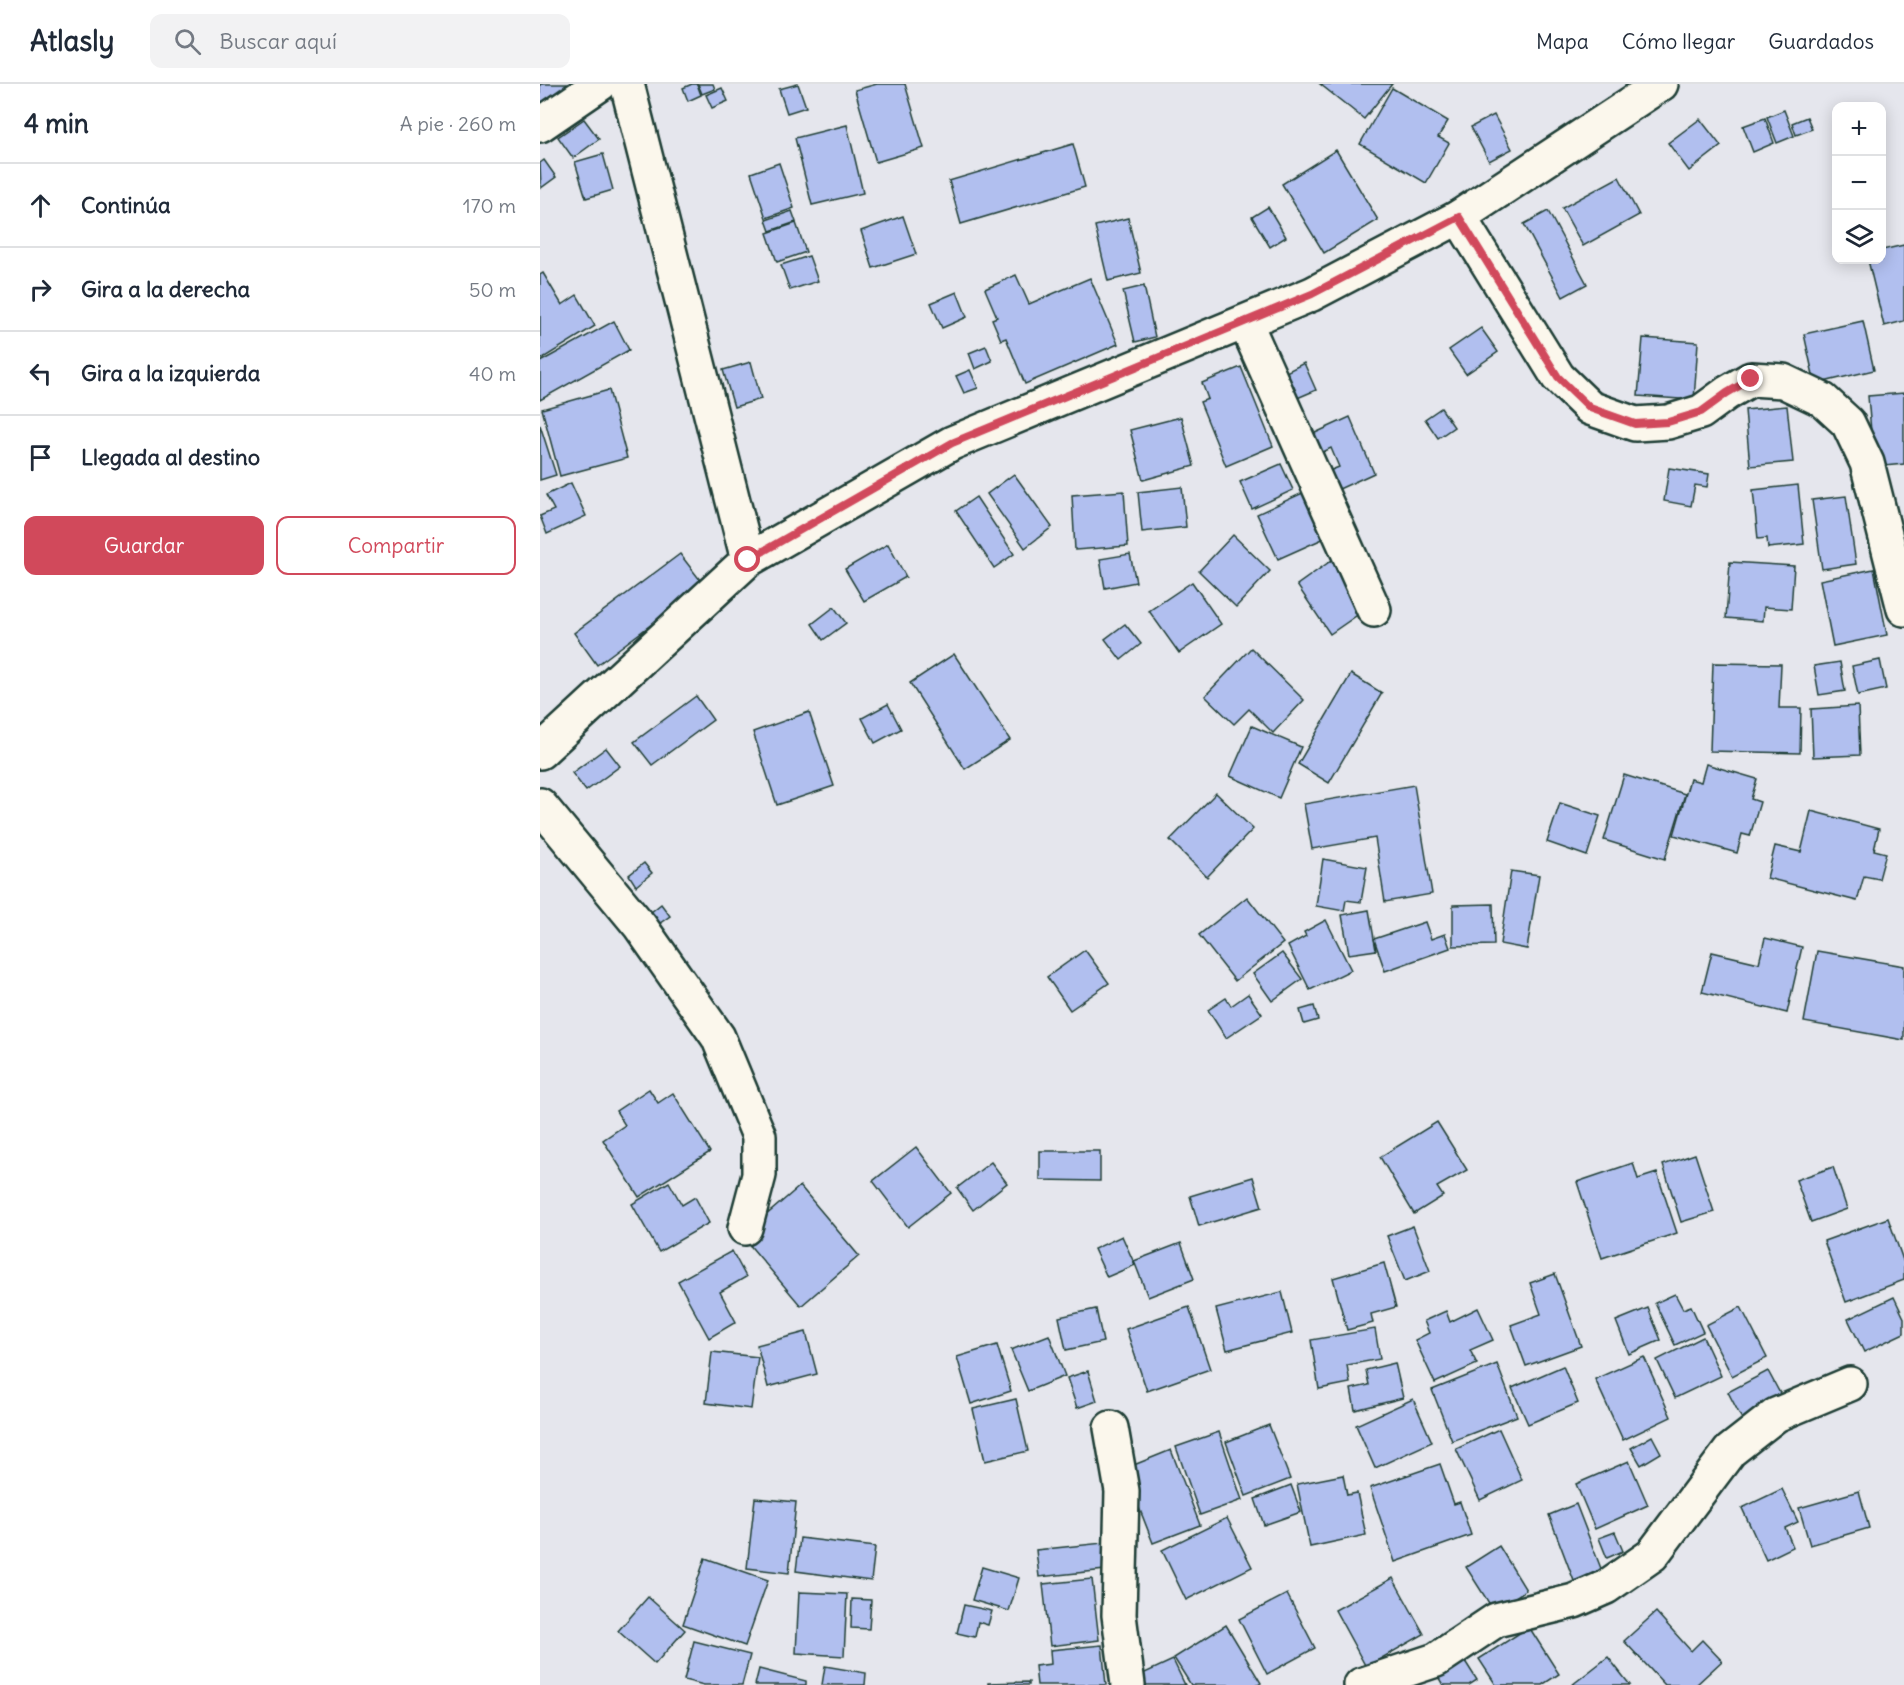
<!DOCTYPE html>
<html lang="es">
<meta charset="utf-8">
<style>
:root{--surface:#fff;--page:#f2f2f3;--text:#1f2937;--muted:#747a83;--line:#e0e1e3;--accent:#d1495b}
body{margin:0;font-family:Delius,sans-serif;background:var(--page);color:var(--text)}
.controls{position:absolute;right:18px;top:18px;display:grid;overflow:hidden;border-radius:12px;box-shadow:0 3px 15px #0003}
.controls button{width:54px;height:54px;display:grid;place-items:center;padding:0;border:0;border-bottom:2px solid var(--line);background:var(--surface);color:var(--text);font:30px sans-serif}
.stop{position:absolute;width:18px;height:18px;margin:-14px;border:4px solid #d1495b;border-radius:50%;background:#fff}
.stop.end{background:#d1495b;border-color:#fff;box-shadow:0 2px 6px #0008}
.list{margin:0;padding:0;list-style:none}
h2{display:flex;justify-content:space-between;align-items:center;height:78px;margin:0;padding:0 24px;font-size:26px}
h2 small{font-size:20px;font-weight:400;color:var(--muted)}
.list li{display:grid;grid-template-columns:39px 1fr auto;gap:18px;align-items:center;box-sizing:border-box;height:84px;padding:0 24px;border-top:2px solid var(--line)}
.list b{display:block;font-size:22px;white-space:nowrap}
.list em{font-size:20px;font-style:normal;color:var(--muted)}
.actions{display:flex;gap:12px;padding:18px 24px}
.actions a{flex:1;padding:14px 0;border:2px solid var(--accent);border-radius:12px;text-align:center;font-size:21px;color:var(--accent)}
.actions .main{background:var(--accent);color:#fff}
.icon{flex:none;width:33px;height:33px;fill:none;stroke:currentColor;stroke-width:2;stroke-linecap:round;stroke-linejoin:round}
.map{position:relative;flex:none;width:1364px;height:1601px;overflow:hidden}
header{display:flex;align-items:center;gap:36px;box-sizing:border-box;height:84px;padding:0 30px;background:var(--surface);border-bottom:2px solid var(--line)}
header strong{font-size:28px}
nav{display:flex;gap:33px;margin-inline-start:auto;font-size:21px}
.search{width:420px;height:54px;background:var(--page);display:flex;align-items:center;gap:15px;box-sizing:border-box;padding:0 21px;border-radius:12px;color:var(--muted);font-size:22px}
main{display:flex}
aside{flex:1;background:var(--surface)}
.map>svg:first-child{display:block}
.building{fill:#b1bfef;stroke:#1f3d34;stroke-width:1.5}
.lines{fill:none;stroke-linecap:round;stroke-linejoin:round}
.minor-casing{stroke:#1f3d34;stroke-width:38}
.minor{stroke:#fbf7ec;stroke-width:33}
.route{stroke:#d1495b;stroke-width:8}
</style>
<header>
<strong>Atlasly</strong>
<div class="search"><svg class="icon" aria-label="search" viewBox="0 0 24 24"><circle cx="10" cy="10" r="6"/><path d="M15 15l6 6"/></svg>Buscar aquí</div>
<nav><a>Mapa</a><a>Cómo llegar</a><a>Guardados</a></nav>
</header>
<main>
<aside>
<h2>4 min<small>A pie · 260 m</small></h2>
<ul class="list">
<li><svg class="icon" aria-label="ahead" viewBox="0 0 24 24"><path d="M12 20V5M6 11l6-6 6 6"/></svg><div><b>Continúa</b></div><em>170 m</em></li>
<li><svg class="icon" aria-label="right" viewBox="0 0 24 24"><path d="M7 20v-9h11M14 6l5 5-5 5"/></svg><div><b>Gira a la derecha</b></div><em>50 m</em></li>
<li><svg class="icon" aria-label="left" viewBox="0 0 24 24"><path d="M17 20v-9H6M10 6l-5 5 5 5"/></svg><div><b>Gira a la izquierda</b></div><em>40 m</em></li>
<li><svg class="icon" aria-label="arrive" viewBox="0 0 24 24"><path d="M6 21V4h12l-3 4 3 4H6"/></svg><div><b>Llegada al destino</b></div></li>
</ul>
<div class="actions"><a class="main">Guardar</a><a>Compartir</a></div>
</aside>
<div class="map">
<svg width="1364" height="1601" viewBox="0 0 1364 1601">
<rect width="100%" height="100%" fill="#e5e6ed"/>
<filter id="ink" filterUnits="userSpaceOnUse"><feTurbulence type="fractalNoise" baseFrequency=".0167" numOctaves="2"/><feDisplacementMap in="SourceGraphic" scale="12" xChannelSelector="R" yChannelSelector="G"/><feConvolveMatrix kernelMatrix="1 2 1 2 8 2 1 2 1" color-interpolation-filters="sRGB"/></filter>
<g filter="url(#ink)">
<g class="building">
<polygon points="0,0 39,0 40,7 0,19"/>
<polygon points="152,0 157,0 161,11 148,17 143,4"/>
<polygon points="158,0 173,0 175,5 162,10"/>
<polygon points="258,0 266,23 247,29 239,5"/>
<polygon points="337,0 365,0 384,64 336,78 315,6"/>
<polygon points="780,0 852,0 824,35"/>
<polygon points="182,4 188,17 172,24 166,11"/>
<polygon points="852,4 908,37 898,53 909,59 886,99 820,60"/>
<polygon points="1244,26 1254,52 1237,59 1227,33"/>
<polygon points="954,31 972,65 949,77 931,43"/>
<polygon points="1267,33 1272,45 1256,51 1252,39"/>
<polygon points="1225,34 1234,59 1213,68 1203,42"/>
<polygon points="44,35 59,55 33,74 18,53"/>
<polygon points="1160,35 1181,62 1149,87 1128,59"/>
<polygon points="307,41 323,109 272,121 255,54"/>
<polygon points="533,60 545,103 421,140 409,97"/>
<polygon points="796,66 838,136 784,169 742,100"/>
<polygon points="63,70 73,106 46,114 35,78"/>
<polygon points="4,76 16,93 1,104 0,79"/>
<polygon points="239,79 254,124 226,134 211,89"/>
<polygon points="1079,93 1099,131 1043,162 1022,124"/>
<polygon points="728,123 746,153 730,163 712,133"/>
<polygon points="252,127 256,138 230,147 226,136"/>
<polygon points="1008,127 1047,200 1023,213 984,140"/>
<polygon points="363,132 376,170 333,184 321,147"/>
<polygon points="588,134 601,189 568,197 555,142"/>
<polygon points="256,139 266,168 237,178 227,149"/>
<polygon points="1364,161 1364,237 1344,242 1328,176 1342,176 1342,166"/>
<polygon points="269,172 278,197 250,206 241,181"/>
<polygon points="3,189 22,221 37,211 55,242 0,276 0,191"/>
<polygon points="476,191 489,220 550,194 578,260 485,300 466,254 461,256 452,235 457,233 445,205"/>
<polygon points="604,202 615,253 595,258 583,207"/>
<polygon points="417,208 427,233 402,244 391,219"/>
<polygon points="74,237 89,266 0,316 0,278"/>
<polygon points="1323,237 1334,286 1275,300 1264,250"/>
<polygon points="941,244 958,268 926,290 909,266"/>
<polygon points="1103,254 1158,258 1154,316 1098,312"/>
<polygon points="446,262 452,277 435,285 429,269"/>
<polygon points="211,278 221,315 194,323 183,286"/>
<polygon points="764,279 776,306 755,315 744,289"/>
<polygon points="701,283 733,362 686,382 660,318 668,315 662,299"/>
<polygon points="430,286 438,304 424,309 416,292"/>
<polygon points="69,306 87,374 20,392 2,325"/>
<polygon points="1364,309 1364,380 1334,383 1328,312"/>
<polygon points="1247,322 1253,378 1210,382 1205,326"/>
<polygon points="901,324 914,343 898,354 885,335"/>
<polygon points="641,333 654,382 603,396 590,346"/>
<polygon points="810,333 834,389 797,406 789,387 799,383 791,364 781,369 773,350"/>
<polygon points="0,341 16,391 0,396"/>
<polygon points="741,380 753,406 712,425 700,398"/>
<polygon points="1129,384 1169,390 1167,403 1155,401 1151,422 1124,417"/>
<polygon points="474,390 512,443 485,464 447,410"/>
<polygon points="31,399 46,432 7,450 0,432 14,426 6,411"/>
<polygon points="1258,401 1264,460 1228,464 1227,454 1218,455 1213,406"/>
<polygon points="642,403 646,443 602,448 598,408"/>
<polygon points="584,407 588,462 535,466 532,411"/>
<polygon points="767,407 787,453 738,475 717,430"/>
<polygon points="1306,412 1316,480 1282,485 1272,416"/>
<polygon points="436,413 474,470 454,484 416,427"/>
<polygon points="693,451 730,487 696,523 659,487"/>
<polygon points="348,460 366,493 324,517 305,485"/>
<polygon points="140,470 164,501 57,581 34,549"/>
<polygon points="590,470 596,498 565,504 560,475"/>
<polygon points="792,476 826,525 790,550 757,501"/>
<polygon points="1190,478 1254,482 1251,525 1224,523 1223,537 1186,534"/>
<polygon points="1334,485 1347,551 1293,562 1280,496"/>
<polygon points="652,498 681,540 639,569 609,527"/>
<polygon points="294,523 306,539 283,556 272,540"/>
<polygon points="585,540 601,560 581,576 565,555"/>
<polygon points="711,564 764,616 733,649 709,625 694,640 665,612"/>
<polygon points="414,570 470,656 425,685 370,599"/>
<polygon points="1340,576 1346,605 1318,611 1312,582"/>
<polygon points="1300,578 1305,607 1279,611 1274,582"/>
<polygon points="1173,579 1241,580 1239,624 1261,624 1260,669 1170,667"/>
<polygon points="811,590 842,609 789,699 758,680"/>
<polygon points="156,612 173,636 112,681 94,658"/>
<polygon points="348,620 361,645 335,659 322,634"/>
<polygon points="1318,622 1320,671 1273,673 1271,625"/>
<polygon points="269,628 294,702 237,721 213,648"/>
<polygon points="712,642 761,663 739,714 690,692"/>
<polygon points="66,664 80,682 46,707 32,689"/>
<polygon points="1166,680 1217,695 1211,715 1220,718 1210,752 1202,750 1197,769 1134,751 1150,695 1161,698"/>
<polygon points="1084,691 1145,710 1125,775 1064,756"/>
<polygon points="874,701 892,810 845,818 835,754 772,765 764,720"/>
<polygon points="676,709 713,745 667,793 630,756"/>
<polygon points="1020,719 1060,732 1047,772 1007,758"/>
<polygon points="1271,727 1339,745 1334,766 1346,769 1339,795 1324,792 1317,817 1227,794 1235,762 1261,768"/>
<polygon points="783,775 827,783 821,818 806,816 804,827 776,822"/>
<polygon points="104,779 112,789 96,802 89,791"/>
<polygon points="971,787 999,791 987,865 960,860"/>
<polygon points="707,813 743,859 695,897 659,851"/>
<polygon points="121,820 130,832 113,844 105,833"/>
<polygon points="953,820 954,861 913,862 913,821"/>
<polygon points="829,826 836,866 809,870 802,831"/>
<polygon points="786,836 811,886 770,906 748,862 766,852 764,848"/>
<polygon points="885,838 891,855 905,850 910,864 845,887 834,855"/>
<polygon points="1225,854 1262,863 1247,929 1162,908 1172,868 1219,879"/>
<polygon points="545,866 569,899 530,926 507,893"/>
<polygon points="1277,867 1364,882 1364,956 1264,938"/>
<polygon points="742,869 762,895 732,917 713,890"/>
<polygon points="708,910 722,930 686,954 668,926 686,914 691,922"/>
<polygon points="774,922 778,936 764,940 760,926"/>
<polygon points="109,1005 118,1019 133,1009 170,1068 99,1113 63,1056 85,1041 76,1027"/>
<polygon points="897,1038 927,1086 897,1103 903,1112 874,1130 840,1073"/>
<polygon points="376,1063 411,1109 368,1143 333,1097"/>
<polygon points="500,1067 560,1067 560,1097 500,1096"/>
<polygon points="1155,1070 1174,1128 1141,1138 1123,1081"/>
<polygon points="451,1078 467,1099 433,1126 417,1104"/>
<polygon points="1093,1079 1098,1095 1117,1089 1137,1149 1062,1174 1037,1098"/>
<polygon points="1293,1083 1307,1125 1271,1138 1256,1096"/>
<polygon points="713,1093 722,1123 659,1142 650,1112"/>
<polygon points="129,1098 142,1121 155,1113 169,1139 119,1168 92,1120"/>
<polygon points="260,1102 319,1172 261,1222 202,1152"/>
<polygon points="1348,1134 1364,1179 1364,1196 1306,1218 1284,1157"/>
<polygon points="873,1142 890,1187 865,1197 847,1152"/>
<polygon points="582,1152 595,1181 567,1193 554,1165"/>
<polygon points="641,1159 654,1195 608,1213 594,1177"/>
<polygon points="192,1167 206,1193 180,1208 196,1238 169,1254 138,1197"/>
<polygon points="844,1179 856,1223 831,1230 833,1239 807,1246 793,1194"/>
<polygon points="1015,1190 1041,1262 986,1282 971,1241 1001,1230 990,1199"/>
<polygon points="742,1208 752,1249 687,1266 676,1225"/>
<polygon points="1135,1210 1143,1225 1151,1222 1163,1248 1135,1261 1115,1219"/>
<polygon points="1354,1213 1364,1234 1364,1249 1324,1268 1308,1235"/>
<polygon points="649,1223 670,1285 607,1307 586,1245"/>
<polygon points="1201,1223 1227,1274 1192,1292 1166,1241"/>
<polygon points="938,1224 953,1256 930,1266 937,1280 895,1299 875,1256 889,1249 884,1237 906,1227 910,1238"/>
<polygon points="1108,1224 1121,1256 1089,1270 1076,1237"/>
<polygon points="556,1225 563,1258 526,1266 519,1233"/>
<polygon points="835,1245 840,1275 807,1281 810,1299 779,1305 771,1256"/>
<polygon points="266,1248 277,1290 228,1303 217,1261"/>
<polygon points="509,1251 525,1292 488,1307 471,1266"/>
<polygon points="1163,1253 1181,1292 1135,1314 1117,1276"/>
<polygon points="457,1261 471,1307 431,1320 417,1273"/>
<polygon points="172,1268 218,1273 211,1325 166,1319"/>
<polygon points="1104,1273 1131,1333 1083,1356 1055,1295"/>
<polygon points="855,1279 863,1314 815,1326 811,1305 829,1301 826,1286"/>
<polygon points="957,1280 977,1332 912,1357 892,1306"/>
<polygon points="1023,1282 1038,1319 988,1340 972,1304"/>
<polygon points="548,1287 557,1317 537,1324 527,1294"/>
<polygon points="1228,1287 1244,1317 1204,1339 1188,1308"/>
<polygon points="476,1315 488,1367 445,1377 433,1325"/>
<polygon points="873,1315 892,1358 835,1384 816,1341"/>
<polygon points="729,1341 750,1395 706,1412 686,1358"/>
<polygon points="959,1345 982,1396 940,1416 916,1365"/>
<polygon points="679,1348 702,1416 660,1431 636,1363"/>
<polygon points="1112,1352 1121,1369 1101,1381 1091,1364"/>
<polygon points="631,1366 660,1441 613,1459 584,1385"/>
<polygon points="1089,1377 1108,1421 1055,1445 1036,1400"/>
<polygon points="900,1380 914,1420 920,1418 931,1451 855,1478 830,1404"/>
<polygon points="803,1391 807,1411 817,1409 826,1451 770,1463 757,1400"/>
<polygon points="751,1401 761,1428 724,1441 715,1415"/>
<polygon points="1242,1405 1258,1438 1245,1444 1253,1463 1226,1476 1202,1424"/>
<polygon points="1319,1407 1329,1444 1270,1461 1259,1424"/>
<polygon points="215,1414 256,1418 249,1489 207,1484"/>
<polygon points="1036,1420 1062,1487 1034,1497 1009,1431"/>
<polygon points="687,1434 712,1483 646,1516 622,1466"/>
<polygon points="1075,1448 1083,1467 1067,1474 1059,1454"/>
<polygon points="260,1454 335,1463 331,1497 256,1487"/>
<polygon points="563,1459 565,1486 499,1493 496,1466"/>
<polygon points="959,1462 986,1506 954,1527 926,1483"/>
<polygon points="165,1474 228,1496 205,1562 143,1540"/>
<polygon points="442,1483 479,1494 469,1527 432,1516"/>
<polygon points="853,1494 884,1550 826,1583 795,1526"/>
<polygon points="552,1495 559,1556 510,1562 503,1500"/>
<polygon points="259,1508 307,1510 304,1572 256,1569"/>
<polygon points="747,1510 775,1564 727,1590 699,1535"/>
<polygon points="108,1513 145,1546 115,1580 78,1547"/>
<polygon points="312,1515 331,1516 329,1545 311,1544"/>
<polygon points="424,1521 452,1527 448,1541 438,1538 435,1553 417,1549"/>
<polygon points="1116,1528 1151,1567 1162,1556 1182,1577 1156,1601 1125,1601 1084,1557"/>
<polygon points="686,1541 721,1599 718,1601 651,1601 634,1574"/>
<polygon points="989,1543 1019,1590 1002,1601 956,1601 939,1575"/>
<polygon points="154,1557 210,1571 202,1601 164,1601 144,1596"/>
<polygon points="562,1561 566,1601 497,1601 495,1582 511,1580 510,1566"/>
<polygon points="1068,1573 1090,1601 1032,1601"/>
<polygon points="923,1574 937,1596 929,1601 903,1601 897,1591"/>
<polygon points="633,1576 645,1601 600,1601 596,1593"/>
<polygon points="285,1582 326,1589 325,1601 282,1601"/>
<polygon points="219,1585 266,1597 266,1601 215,1601"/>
<polygon points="489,1598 489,1601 448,1601 448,1599"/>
</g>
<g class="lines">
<g class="minor-casing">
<g id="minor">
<polyline points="87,0 208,476"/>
<polyline points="0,41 60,0"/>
<polyline points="919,133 1018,293 1050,324 1095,340 1128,338 1161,328 1187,309 1211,295 1243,297 1283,316 1308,339 1327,379 1364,525"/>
<polyline points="705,238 834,526"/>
<polyline points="0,668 208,476 412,359 772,210 919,133 1121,0"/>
<polyline points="0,721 100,842 178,953 219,1052 219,1091 205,1144"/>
<polyline points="571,1344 582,1407 579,1531 588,1601"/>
<polyline points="821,1601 896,1576 956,1536 1034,1517 1066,1503 1112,1471 1190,1367 1236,1331 1310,1300"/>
</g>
</g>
<use href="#minor" class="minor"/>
</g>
</g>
<g class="lines" filter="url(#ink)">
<polyline class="route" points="208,476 412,359 772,210 919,133 1018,293 1050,324 1095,340 1128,338 1161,328 1187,309 1211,295"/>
</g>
</svg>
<div class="controls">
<button>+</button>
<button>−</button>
<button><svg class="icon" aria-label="layers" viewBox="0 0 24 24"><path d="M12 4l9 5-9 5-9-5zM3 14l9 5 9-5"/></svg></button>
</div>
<div class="stop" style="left:208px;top:476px"></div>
<div class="stop end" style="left:1211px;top:295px"></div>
</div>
</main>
